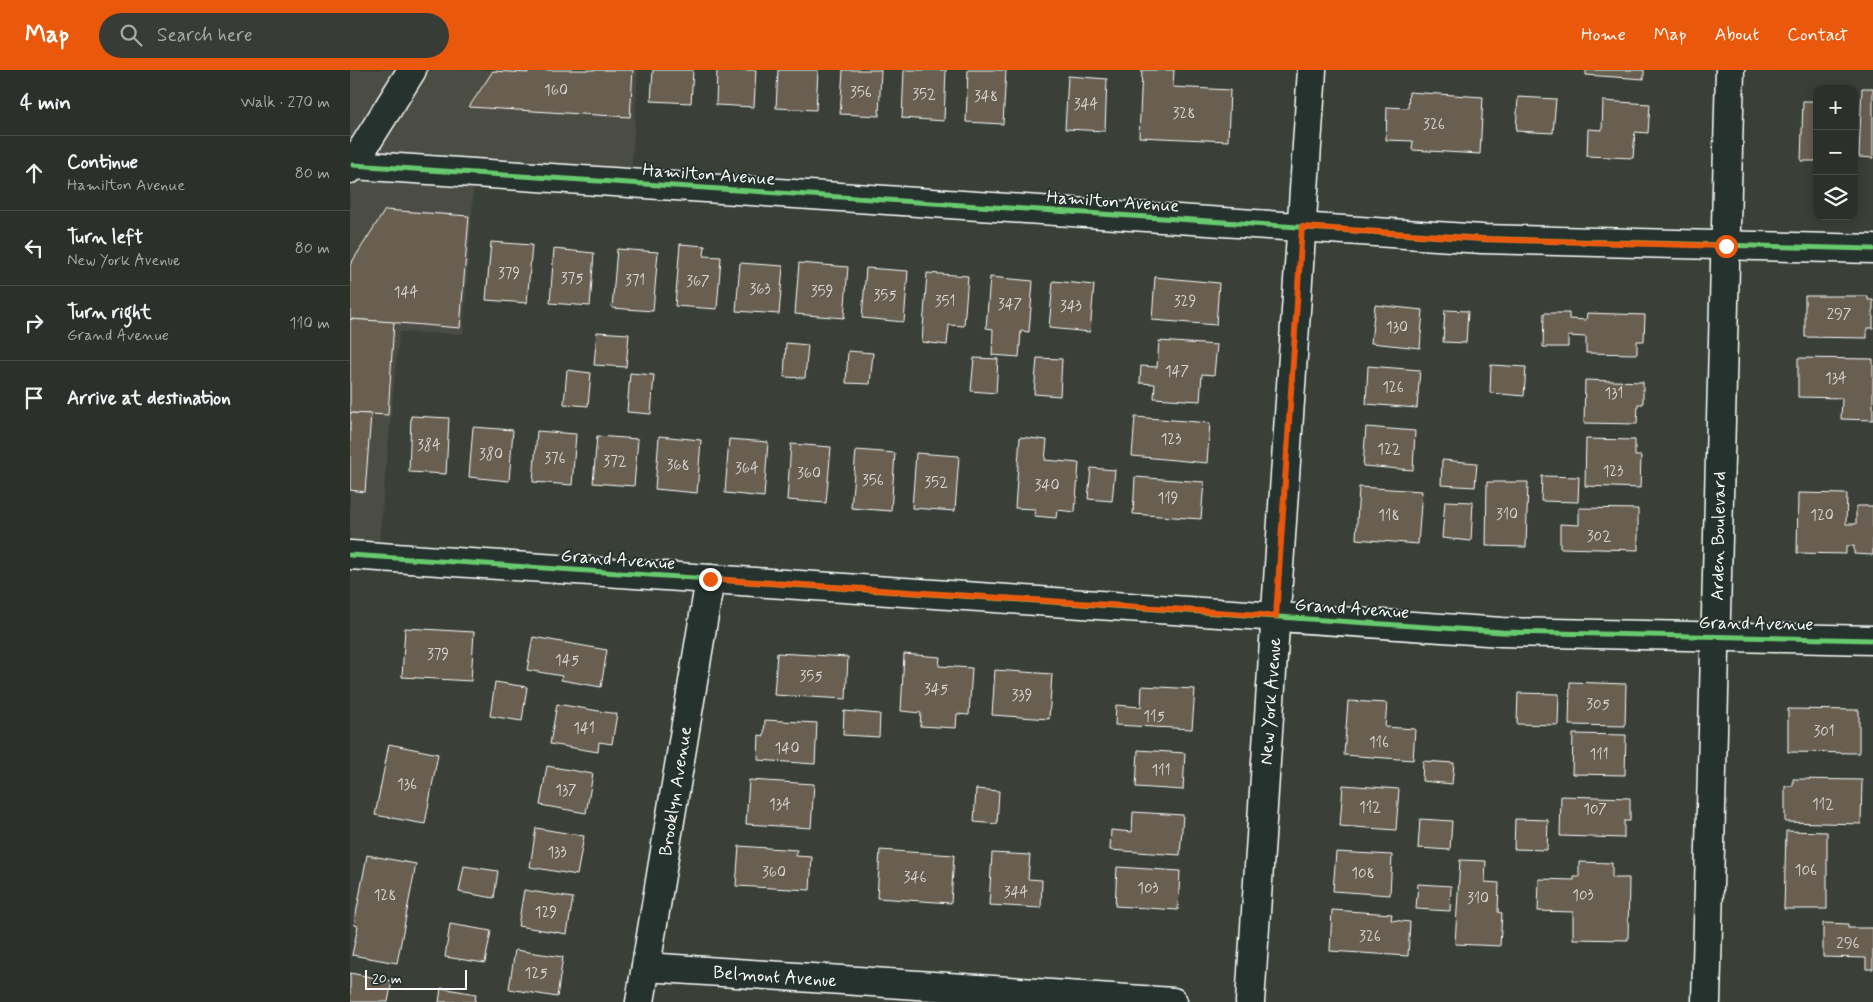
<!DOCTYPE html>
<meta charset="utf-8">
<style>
:root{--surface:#2c302a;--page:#383c36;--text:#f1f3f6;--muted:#a6a9a8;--line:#484b47;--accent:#ea580c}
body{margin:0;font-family:Mynerve,sans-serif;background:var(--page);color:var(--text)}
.controls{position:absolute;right:15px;top:15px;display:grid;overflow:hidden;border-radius:10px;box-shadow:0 2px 12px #0003}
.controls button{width:45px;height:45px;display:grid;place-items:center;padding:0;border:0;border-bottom:1px solid var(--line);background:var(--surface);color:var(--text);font:25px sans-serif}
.scale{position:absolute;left:15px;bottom:12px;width:102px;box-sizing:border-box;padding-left:5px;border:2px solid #fff;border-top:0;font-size:14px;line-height:18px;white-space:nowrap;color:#fff;-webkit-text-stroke:4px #26332d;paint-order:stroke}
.stop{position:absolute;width:15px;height:15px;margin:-11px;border:4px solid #ea580c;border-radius:50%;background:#fff}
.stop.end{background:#ea580c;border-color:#fff;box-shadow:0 1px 5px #0008}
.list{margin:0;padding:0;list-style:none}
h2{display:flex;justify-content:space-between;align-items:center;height:65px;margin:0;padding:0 20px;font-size:21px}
h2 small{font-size:16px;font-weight:400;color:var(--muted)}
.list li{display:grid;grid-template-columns:32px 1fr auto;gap:15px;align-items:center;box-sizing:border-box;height:75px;padding:0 20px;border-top:1px solid var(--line)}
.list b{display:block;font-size:19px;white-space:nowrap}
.list p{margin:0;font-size:16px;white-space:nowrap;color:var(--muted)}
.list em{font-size:16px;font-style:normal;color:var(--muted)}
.icon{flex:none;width:28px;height:28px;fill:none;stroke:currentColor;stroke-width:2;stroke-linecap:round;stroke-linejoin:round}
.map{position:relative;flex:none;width:1523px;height:932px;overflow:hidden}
header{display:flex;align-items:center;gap:30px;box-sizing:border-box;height:70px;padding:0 25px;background:var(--accent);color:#fff}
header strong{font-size:24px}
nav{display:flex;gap:28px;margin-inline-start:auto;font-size:18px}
.search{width:350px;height:45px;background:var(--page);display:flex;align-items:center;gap:12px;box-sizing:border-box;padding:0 18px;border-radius:28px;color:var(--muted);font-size:19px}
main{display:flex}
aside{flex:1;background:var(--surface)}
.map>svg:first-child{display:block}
.built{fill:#4c4d44}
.building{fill:#685f51;stroke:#fff}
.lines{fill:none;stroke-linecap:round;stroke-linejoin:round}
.minor-casing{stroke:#fff;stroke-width:31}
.minor{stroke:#26332d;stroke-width:28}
.cycleway-casing{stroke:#26332d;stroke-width:8}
.cycleway{stroke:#67ca6e;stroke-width:5}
.route{stroke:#ea580c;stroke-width:6}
.labels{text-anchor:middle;stroke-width:4;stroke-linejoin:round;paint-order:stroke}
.number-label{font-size:15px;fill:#d9d7d4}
.street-label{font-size:18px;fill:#fff;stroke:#26332d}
</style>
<header>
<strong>Map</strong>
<div class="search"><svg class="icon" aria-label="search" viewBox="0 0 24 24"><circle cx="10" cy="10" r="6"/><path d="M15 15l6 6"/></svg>Search here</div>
<nav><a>Home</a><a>Map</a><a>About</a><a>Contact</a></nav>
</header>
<main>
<aside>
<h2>4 min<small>Walk · 270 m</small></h2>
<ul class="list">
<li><svg class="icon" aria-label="ahead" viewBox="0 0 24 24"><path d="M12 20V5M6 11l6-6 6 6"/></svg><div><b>Continue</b><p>Hamilton Avenue</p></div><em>80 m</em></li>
<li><svg class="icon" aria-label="left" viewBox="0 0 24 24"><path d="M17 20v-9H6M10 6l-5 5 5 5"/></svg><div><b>Turn left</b><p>New York Avenue</p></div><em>80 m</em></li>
<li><svg class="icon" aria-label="right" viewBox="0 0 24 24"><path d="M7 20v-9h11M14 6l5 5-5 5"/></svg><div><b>Turn right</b><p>Grand Avenue</p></div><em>110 m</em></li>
<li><svg class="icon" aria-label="arrive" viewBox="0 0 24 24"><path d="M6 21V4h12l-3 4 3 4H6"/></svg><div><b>Arrive at destination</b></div></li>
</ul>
</aside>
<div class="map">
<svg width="1523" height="932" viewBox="0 0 1523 932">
<rect width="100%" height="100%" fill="#3a4038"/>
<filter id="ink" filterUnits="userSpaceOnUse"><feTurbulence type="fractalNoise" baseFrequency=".02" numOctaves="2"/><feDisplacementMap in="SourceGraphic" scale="10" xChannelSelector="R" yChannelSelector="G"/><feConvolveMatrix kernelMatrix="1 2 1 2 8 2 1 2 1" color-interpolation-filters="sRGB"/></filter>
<g filter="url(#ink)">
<polygon class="built" points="0,0 288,0 281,107 125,98 113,264 49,262 28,480 0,477"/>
<g class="building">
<polygon points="178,0 283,0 280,47 119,37 143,1 178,3"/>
<polygon points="303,0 343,0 341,33 301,31"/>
<polygon points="367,0 406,0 404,37 366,35"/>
<polygon points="428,0 468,0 466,40 426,38"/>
<polygon points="493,0 531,0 529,46 490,44"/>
<polygon points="554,0 596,0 594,51 552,48"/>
<polygon points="618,0 656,0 653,54 616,52"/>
<polygon points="792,0 824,0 823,17 880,20 878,71 789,67"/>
<polygon points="1236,0 1294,0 1294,9 1236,5"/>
<polygon points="718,6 757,9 755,61 715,59"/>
<polygon points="1512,18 1523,18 1523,88 1509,87"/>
<polygon points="1059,22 1133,27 1130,84 1062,80 1063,71 1036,70 1037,37 1058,38"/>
<polygon points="1168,27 1206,29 1203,63 1166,61"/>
<polygon points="1253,31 1300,34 1298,63 1285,62 1283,88 1237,86 1238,59 1252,60"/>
<polygon points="1453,31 1467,31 1467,91 1451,91"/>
<polygon points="35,140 119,146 110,258 0,249 0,195"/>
<polygon points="141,172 182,175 177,233 136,230"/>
<polygon points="330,174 355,176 354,186 371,187 367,239 325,236"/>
<polygon points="204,179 244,183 240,236 200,233"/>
<polygon points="267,179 308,182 303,241 262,238"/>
<polygon points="390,193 433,196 429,244 386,241"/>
<polygon points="449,193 498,197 494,248 445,244"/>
<polygon points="516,198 558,201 554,252 512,248"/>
<polygon points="577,203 618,206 614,256 599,255 597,275 572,272"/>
<polygon points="640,207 683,211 679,262 671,261 669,287 642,285 643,259 636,258"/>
<polygon points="805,207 869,213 866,255 802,250"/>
<polygon points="703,211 744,215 740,262 699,258"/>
<polygon points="1455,226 1518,226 1518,230 1523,230 1523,258 1517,258 1517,268 1455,267"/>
<polygon points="1025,235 1073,240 1070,278 1021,273"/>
<polygon points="1095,240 1118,241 1116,273 1093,272"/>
<polygon points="1194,243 1219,243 1219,249 1236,250 1237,243 1295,245 1294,271 1287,271 1287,284 1236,283 1236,267 1218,266 1218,277 1193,277"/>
<polygon points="0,249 44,252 38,345 0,343"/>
<polygon points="247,262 279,264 276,297 244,295"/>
<polygon points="809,271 867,275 864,305 852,304 850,331 804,328 805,314 790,313 791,296 807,297"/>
<polygon points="436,273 458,275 455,308 434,307"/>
<polygon points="498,281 523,283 520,314 496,313"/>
<polygon points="624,288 648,289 646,323 621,321"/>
<polygon points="687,288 712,289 710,326 684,324"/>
<polygon points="1448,288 1523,289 1523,350 1491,349 1492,328 1448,327"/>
<polygon points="1141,295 1176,297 1174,326 1140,323"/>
<polygon points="1018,296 1070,300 1067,338 1016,334"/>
<polygon points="217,300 241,303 238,336 214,334"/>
<polygon points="280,303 304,305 301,344 277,342"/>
<polygon points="1235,310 1293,312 1293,334 1288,334 1287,354 1234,353"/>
<polygon points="0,343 21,344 15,422 0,420"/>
<polygon points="61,346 99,348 96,404 59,402"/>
<polygon points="785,347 860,353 857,393 782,386"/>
<polygon points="123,357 163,360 159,411 119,407"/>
<polygon points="1016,357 1065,361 1063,400 1013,396"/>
<polygon points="187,361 226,364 222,415 183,412"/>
<polygon points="247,366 288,369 284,416 243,413"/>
<polygon points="309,366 351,370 347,423 305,419"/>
<polygon points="670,367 697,370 695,390 729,393 725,442 707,440 706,448 684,446 685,439 665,438"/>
<polygon points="379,369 418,372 414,427 375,423"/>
<polygon points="1236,369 1285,370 1285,386 1291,386 1290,418 1235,416"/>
<polygon points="441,374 481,377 476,433 437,430"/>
<polygon points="506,380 545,383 541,441 501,438"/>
<polygon points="566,383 609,386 605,441 562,438"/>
<polygon points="1092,390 1127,393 1125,417 1091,415"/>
<polygon points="741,398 765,400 762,431 738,429"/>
<polygon points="1192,406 1229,407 1228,432 1191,431"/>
<polygon points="785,407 854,412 851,449 783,444"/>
<polygon points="1137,412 1178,412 1176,477 1136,476"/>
<polygon points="1009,417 1072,421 1068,474 1006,469"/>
<polygon points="1448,423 1497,424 1496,454 1506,454 1506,436 1523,436 1523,485 1504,484 1504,476 1496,476 1496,484 1447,483"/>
<polygon points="1095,431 1123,432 1121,471 1092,468"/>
<polygon points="1229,438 1288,439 1288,480 1210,478 1210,454 1229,455"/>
<polygon points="55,558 124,562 121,611 52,607"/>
<polygon points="183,567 257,580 251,617 211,610 212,606 177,600"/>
<polygon points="427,583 498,587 496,629 424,625"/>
<polygon points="554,584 590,587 589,596 622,598 619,645 607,644 606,658 570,656 571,643 551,641"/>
<polygon points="645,600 702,604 699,649 642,645"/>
<polygon points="145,612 177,617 172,651 140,646"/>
<polygon points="1220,612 1276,614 1275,656 1219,655"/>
<polygon points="792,616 845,619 842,659 765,655 766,635 791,637"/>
<polygon points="1168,623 1209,624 1208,655 1167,654"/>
<polygon points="998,631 1037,633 1035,657 1065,659 1063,690 994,685"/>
<polygon points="207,634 267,644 262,674 249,672 248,682 200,674"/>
<polygon points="1438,639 1509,640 1509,683 1438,682"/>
<polygon points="494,641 530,644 529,667 493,665"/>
<polygon points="415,650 467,653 465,694 408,690 409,665 414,666"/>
<polygon points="1223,664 1276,665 1275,705 1222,704"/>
<polygon points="39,674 88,684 75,754 25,745"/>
<polygon points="788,680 835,683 833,720 786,717"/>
<polygon points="1073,691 1104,693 1102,714 1072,711"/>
<polygon points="197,696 243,704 236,743 190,735"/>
<polygon points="1443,709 1512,710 1511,754 1435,752 1435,716 1443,716"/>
<polygon points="399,710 464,714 461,758 396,754"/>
<polygon points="993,715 1049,719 1046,760 990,756"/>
<polygon points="626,719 649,721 647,754 624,752"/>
<polygon points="1211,726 1280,728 1280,751 1274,751 1274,768 1210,766"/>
<polygon points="783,742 833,745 830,785 760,780 761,760 782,762"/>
<polygon points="1070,749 1102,751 1100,780 1068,778"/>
<polygon points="1165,749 1198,750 1197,780 1164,779"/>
<polygon points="186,758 234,766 227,805 180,797"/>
<polygon points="1436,761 1477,762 1477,839 1434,839"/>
<polygon points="389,776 447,780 446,786 462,787 460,820 386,816"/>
<polygon points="530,780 604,785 601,833 527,828"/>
<polygon points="986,782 1042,785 1040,825 983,821"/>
<polygon points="642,783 680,785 678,809 692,810 691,838 639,835"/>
<polygon points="17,785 66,794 47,893 2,885 8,856 4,855"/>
<polygon points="1110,790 1136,791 1135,812 1149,813 1148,842 1152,843 1150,876 1105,874"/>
<polygon points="1229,792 1262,793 1262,808 1279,808 1278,870 1223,869 1223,842 1188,841 1189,809 1224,810 1224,807 1229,807"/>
<polygon points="114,796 148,801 144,828 109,822"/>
<polygon points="767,797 830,801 828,840 765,836"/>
<polygon points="1068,814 1101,816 1100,841 1066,839"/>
<polygon points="174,820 223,828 217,864 168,856"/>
<polygon points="982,840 1042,844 1041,850 1060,852 1058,886 980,881"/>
<polygon points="1473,853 1498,854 1498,858 1523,858 1523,899 1516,899 1516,888 1473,887"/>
<polygon points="100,854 141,861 135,893 95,887"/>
<polygon points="165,880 213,887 207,927 159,919"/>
<polygon points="0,903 42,911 38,932 0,932"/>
<polygon points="91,918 126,924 125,932 89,932"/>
</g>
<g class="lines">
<g class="minor-casing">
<g id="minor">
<polyline points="3,95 1132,169 1523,179"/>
<polyline points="0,99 62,0"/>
<polyline points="0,485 1152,562 1523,570"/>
<polyline points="296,897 823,932"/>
<polyline points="290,932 360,509"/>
<polyline points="900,932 962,0"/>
<polyline points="1356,932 1380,0"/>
</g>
</g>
<use href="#minor" class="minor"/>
<g class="cycleway-casing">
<g id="cycleway">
<polyline points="3,95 1132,169 1523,179"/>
<polyline points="0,485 1152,562 1523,570"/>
</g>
</g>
<use href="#cycleway" class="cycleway"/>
</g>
</g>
<g class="lines" filter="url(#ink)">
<polyline class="route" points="360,509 926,546 952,157 1132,169 1376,176"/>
</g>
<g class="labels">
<g class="number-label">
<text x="206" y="25">160</text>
<text x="511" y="27">356</text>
<text x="574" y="29">352</text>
<text x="636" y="31">348</text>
<text x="736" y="39">344</text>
<text x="834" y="48">328</text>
<text x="1084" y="59">326</text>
<text x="159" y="208">379</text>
<text x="222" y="213">375</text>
<text x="285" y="215">371</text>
<text x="348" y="216">367</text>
<text x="410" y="224">363</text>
<text x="472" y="226">359</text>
<text x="56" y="227">144</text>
<text x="535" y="230">355</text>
<text x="595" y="236">351</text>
<text x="835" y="236">329</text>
<text x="660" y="239">347</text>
<text x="721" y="241">343</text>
<text x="1489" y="249">297</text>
<text x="1047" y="262">130</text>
<text x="827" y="306">147</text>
<text x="1486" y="313">134</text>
<text x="1043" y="322">126</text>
<text x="1264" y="328">131</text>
<text x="821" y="374">123</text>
<text x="79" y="380">384</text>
<text x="1039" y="384">122</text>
<text x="141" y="389">380</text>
<text x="205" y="393">376</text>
<text x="265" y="396">372</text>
<text x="328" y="400">368</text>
<text x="397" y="403">364</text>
<text x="1263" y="406">123</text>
<text x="459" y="408">360</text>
<text x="523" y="415">356</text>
<text x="586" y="417">352</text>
<text x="697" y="420">340</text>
<text x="818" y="433">119</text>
<text x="1157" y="449">310</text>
<text x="1039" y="450">118</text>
<text x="1472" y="450">120</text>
<text x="1249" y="471">302</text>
<text x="88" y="589">379</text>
<text x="217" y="595">145</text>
<text x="461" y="611">355</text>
<text x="586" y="624">345</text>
<text x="672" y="630">339</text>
<text x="1248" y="639">305</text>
<text x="804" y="651">115</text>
<text x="234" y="663">141</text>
<text x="1474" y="666">301</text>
<text x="1029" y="677">116</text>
<text x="437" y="683">140</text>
<text x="1249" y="689">111</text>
<text x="811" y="705">111</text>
<text x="57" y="719">136</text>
<text x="216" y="725">137</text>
<text x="430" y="739">134</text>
<text x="1473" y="739">112</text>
<text x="1020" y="742">112</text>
<text x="1245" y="744">107</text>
<text x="207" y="787">133</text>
<text x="1456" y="805">106</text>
<text x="424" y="807">360</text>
<text x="1013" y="808">108</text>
<text x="565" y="812">346</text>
<text x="798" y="823">103</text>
<text x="666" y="827">344</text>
<text x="35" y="830">128</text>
<text x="1233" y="830">103</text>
<text x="1128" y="833">310</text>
<text x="196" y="847">129</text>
<text x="1020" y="871">326</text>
<text x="1498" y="878">296</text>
<text x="186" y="908">125</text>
</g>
<g class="street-label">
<text transform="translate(359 104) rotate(4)" y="6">Hamilton Avenue</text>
<text transform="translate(763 131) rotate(4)" y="6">Hamilton Avenue</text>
<text transform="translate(1368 466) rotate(-89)" y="6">Arden Boulevard</text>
<text transform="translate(268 489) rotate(4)" y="6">Grand Avenue</text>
<text transform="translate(1002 538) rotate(4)" y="6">Grand Avenue</text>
<text transform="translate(1406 553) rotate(1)" y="6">Grand Avenue</text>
<text transform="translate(920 631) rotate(-86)" y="6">New York Avenue</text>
<text transform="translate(325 721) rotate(-81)" y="6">Brooklyn Avenue</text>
<text transform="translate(425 906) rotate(4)" y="6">Belmont Avenue</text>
</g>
</g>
</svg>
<div class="controls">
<button>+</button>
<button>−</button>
<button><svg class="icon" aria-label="layers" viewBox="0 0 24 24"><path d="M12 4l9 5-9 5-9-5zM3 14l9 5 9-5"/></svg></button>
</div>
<div class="scale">20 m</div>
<div class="stop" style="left:1376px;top:176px"></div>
<div class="stop end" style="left:360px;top:509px"></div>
</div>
</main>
